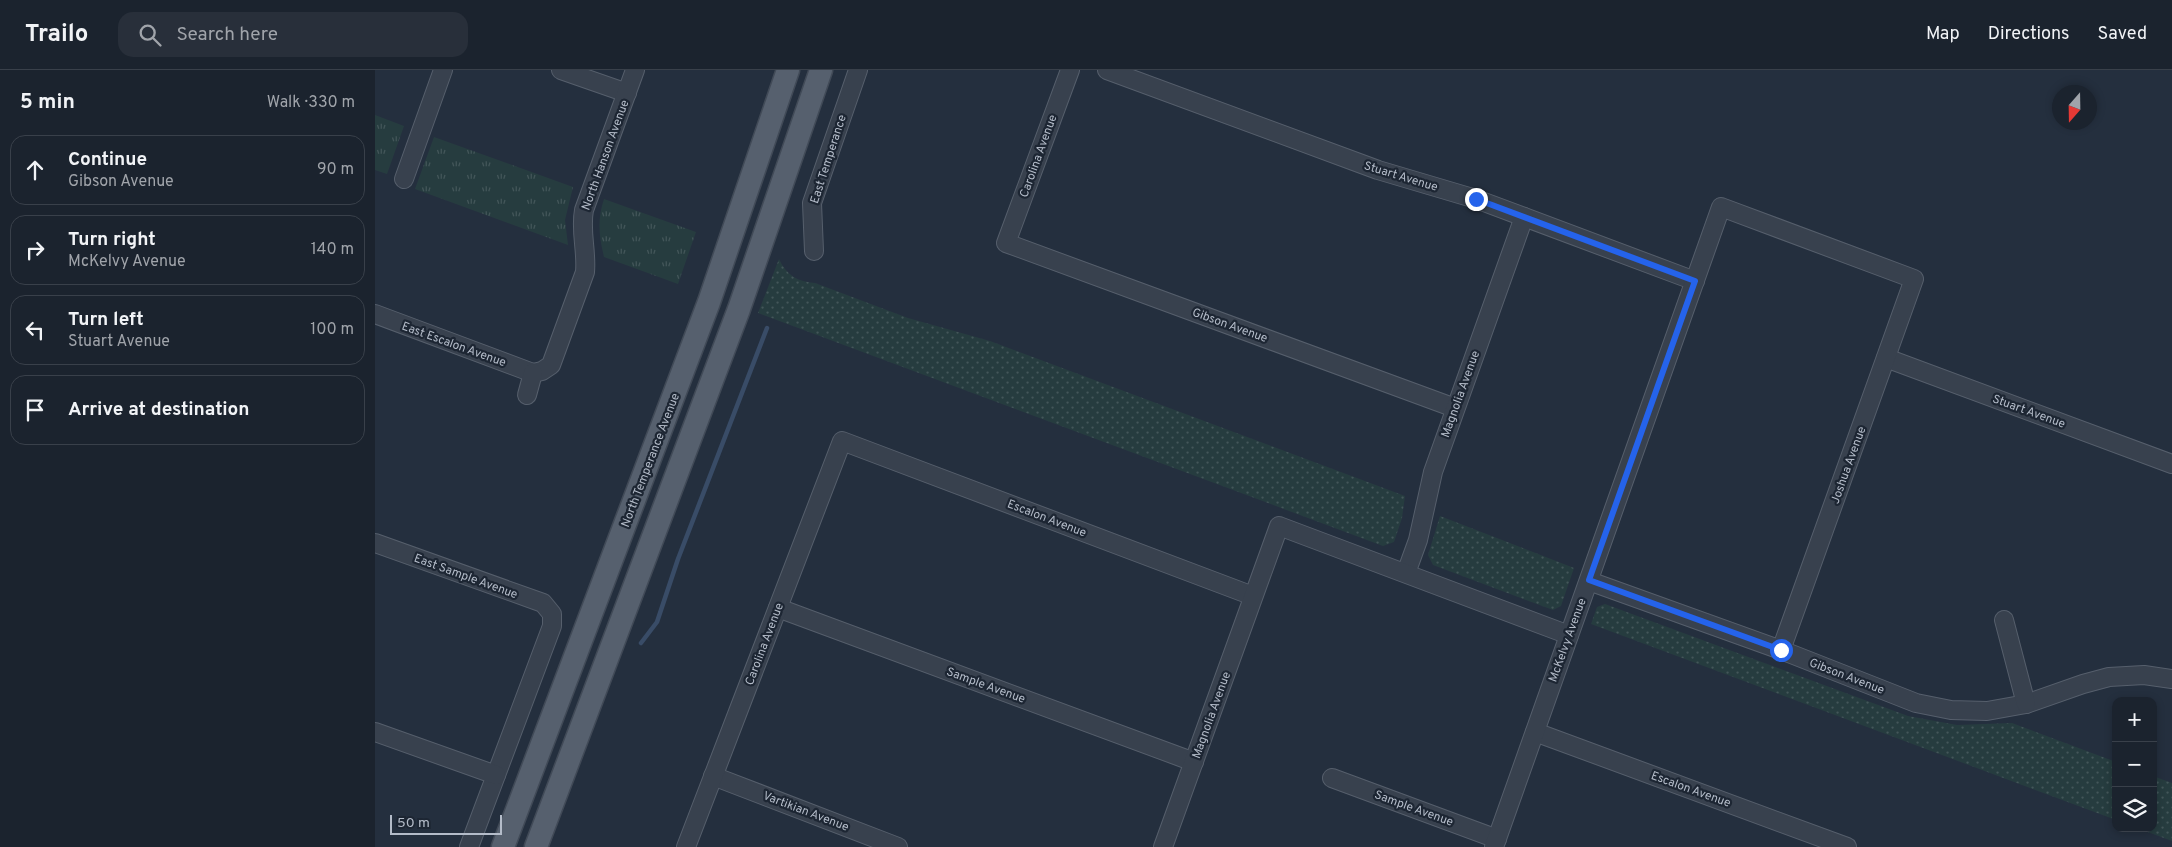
<!DOCTYPE html>
<meta charset="utf-8">
<style>
:root{--surface:#1b232e;--page:#282f3a;--text:#f1f3f6;--muted:#a0a4aa;--line:#39404a}
body{margin:0;font-family:Overpass,sans-serif;background:var(--page);color:var(--text)}
.controls{position:absolute;right:15px;bottom:15px;display:grid;overflow:hidden;border-radius:10px;box-shadow:0 2px 8px #0003}
.controls button{width:45px;height:45px;display:grid;place-items:center;padding:0;border:0;border-bottom:1px solid var(--line);background:var(--surface);color:var(--text);font:25px sans-serif}
.compass{position:absolute;left:1677px;top:15px;width:45px;height:45px;border-radius:50%;background:var(--surface);box-shadow:0 2px 8px #0003;rotate:200deg}
.scale{position:absolute;left:15px;bottom:12px;width:112px;box-sizing:border-box;padding-left:5px;border:2px solid #b4bcc9;border-top:0;font-size:14px;line-height:18px;white-space:nowrap;color:#b4bcc9;-webkit-text-stroke:4px #1d2633;paint-order:stroke}
.stop{position:absolute;width:15px;height:15px;margin:-11px;border:4px solid #2563eb;border-radius:50%;background:#fff}
.stop.end{background:#2563eb;border-color:#fff;box-shadow:0 1px 5px #0008}
.list{margin:0;padding:0;list-style:none}
h2{display:flex;justify-content:space-between;align-items:center;height:65px;margin:0;padding:0 20px;font-size:21px}
h2 small{font-size:16px;font-weight:400;color:var(--muted)}
.list li{display:grid;grid-template-columns:32px 1fr auto;gap:15px;align-items:center;box-sizing:border-box;height:70px;margin:0 10px 10px;padding:0 10px;border:1px solid var(--line);border-radius:15px}
.list b{display:block;font-size:19px;white-space:nowrap}
.list p{margin:0;font-size:16px;white-space:nowrap;color:var(--muted)}
.list em{font-size:16px;font-style:normal;color:var(--muted)}
.icon{flex:none;width:28px;height:28px;fill:none;stroke:currentColor;stroke-width:2;stroke-linecap:round;stroke-linejoin:round}
.map{position:relative;flex:none;width:1797px;height:777px;overflow:hidden}
header{display:flex;align-items:center;gap:30px;box-sizing:border-box;height:70px;padding:0 25px;background:var(--surface);border-bottom:1px solid var(--line)}
header strong{font-size:24px}
nav{display:flex;gap:28px;margin-inline-start:auto;font-size:18px}
.search{width:350px;height:45px;background:var(--page);display:flex;align-items:center;gap:12px;box-sizing:border-box;padding:0 18px;border-radius:15px;color:var(--muted);font-size:19px}
main{display:flex}
aside{flex:1;background:var(--surface)}
.map>svg:first-child{display:block}
.grass{fill:url(#grass-dots)}
.park{fill:url(#park-tufts)}
.lines{fill:none;stroke-linecap:round;stroke-linejoin:round}
.stream{stroke:#394c67;stroke-width:4.5}
.minor-casing{stroke:#565f6c;stroke-width:20}
.major-casing{stroke:#414a57;stroke-width:25}
.minor{stroke:#38414e;stroke-width:18}
.major{stroke:#56606e;stroke-width:22}
.route{stroke:#2563eb;stroke-width:6}
.labels{text-anchor:middle;stroke-width:4.5;stroke-linejoin:round;paint-order:stroke}
.street-label{font-size:12px;fill:#b4bcc9;stroke:#1d2633}
</style>
<header>
<strong>Trailo</strong>
<div class="search"><svg class="icon" aria-label="search" viewBox="0 0 24 24"><circle cx="10" cy="10" r="6"/><path d="M15 15l6 6"/></svg>Search here</div>
<nav><a>Map</a><a>Directions</a><a>Saved</a></nav>
</header>
<main>
<aside>
<h2>5 min<small>Walk · 330 m</small></h2>
<ul class="list">
<li><svg class="icon" aria-label="ahead" viewBox="0 0 24 24"><path d="M12 20V5M6 11l6-6 6 6"/></svg><div><b>Continue</b><p>Gibson Avenue</p></div><em>90 m</em></li>
<li><svg class="icon" aria-label="right" viewBox="0 0 24 24"><path d="M7 20v-9h11M14 6l5 5-5 5"/></svg><div><b>Turn right</b><p>McKelvy Avenue</p></div><em>140 m</em></li>
<li><svg class="icon" aria-label="left" viewBox="0 0 24 24"><path d="M17 20v-9H6M10 6l-5 5 5 5"/></svg><div><b>Turn left</b><p>Stuart Avenue</p></div><em>100 m</em></li>
<li><svg class="icon" aria-label="arrive" viewBox="0 0 24 24"><path d="M6 21V4h12l-3 4 3 4H6"/></svg><div><b>Arrive at destination</b></div></li>
</ul>
</aside>
<div class="map">
<svg width="1797" height="777" viewBox="0 0 1797 777">
<defs>
<pattern id="grass-dots" width="8" height="8" patternUnits="userSpaceOnUse" patternTransform="scale(1.25)"><rect width="8" height="8" fill="#263c3f"/><path d="M2 2h.1M6 6h.1" fill="none" stroke="#435659" stroke-width="1.8" stroke-linecap="round"/></pattern>
<pattern id="park-tufts" width="24" height="20" patternUnits="userSpaceOnUse" patternTransform="scale(1.25)"><rect width="24" height="20" fill="#263c3f"/><path d="M3 7l-1-3M5 7V3M7 7l1-3M15 17l-1-3M17 17v-4M19 17l1-3" fill="none" stroke="#435659"/></pattern>
</defs>
<rect width="100%" height="100%" fill="#242f3e"/>
<g class="grass">
<path d="M404 189C411 205 423 212 440 213L533 248 615 271 1030 426 1027 448 1019 472 1008 476 383 243Z"/>
<polygon points="1065,446 1199,498 1186,536 1178,540 1058,495 1053,485"/>
<polygon points="1230,534 1533,646 1582,655 1637,653 1741,692 1741,750 1216,554 1222,537"/>
<polygon points="1778,706 1797,713 1797,771 1762,758 1778,758"/>
</g>
<g class="park">
<polygon points="0,45 29,56 12,104 0,100"/>
<polygon points="59,67 198,117 190,150 193,175 40,119"/>
<path d="M229 129 321 162 303 214 229 187C224 166 222 150 229 129Z"/>
</g>
<g class="lines">
<polyline class="stream" points="266,573 282,552 303,489 392,258"/>
<g class="minor-casing">
<g id="minor">
<polyline points="186,0 252,23"/>
<polyline points="695,0 631,173 1080,338"/>
<polyline points="732,0 1003,100 1101,129 1320,211"/>
<polyline points="29,109 68,0"/>
<polyline points="439,181 437,133 483,0"/>
<polyline points="0,244 158,303"/>
<polyline points="1511,288 1797,394"/>
<path d="M158 303 167 301 176 295 210 202C212 181 205 161 209 140L260 0"/>
<polyline points="152,325 158,303"/>
<polyline points="0,473 168,533 177,544 177,556 94,777"/>
<polyline points="1031,503 1043,470 1058,402 1149,147"/>
<polyline points="1214,511 1406,580 1541,633 1576,640 1612,641 1651,634 1708,614 1734,607 1769,605 1797,609"/>
<polyline points="403,538 819,692"/>
<polyline points="1629,550 1651,634"/>
<polyline points="0,662 121,705"/>
<polyline points="1160,662 1472,777"/>
<polyline points="338,706 523,777"/>
<polyline points="957,708 1122,769"/>
<polyline points="311,777 467,371 878,526"/>
<polyline points="788,777 904,456 1194,565"/>
<polyline points="1119,777 1346,137 1539,209 1406,580"/>
</g>
</g>
<g class="major-casing">
<g id="major">
<polyline points="128,777 334,232 413,0"/>
<polyline points="161,777 364,239 446,0"/>
</g>
</g>
<use href="#minor" class="minor"/>
<use href="#major" class="major"/>
</g>
<g class="lines">
<polyline class="route" points="1101,129 1320,211 1214,510 1406,580"/>
</g>
<g class="labels">
<g class="street-label">
<text transform="translate(230 85) rotate(-70)" y="4">North Hanson Avenue</text>
<text transform="translate(663 86) rotate(-70)" y="4">Carolina Avenue</text>
<text transform="translate(453 89) rotate(-72)" y="4">East Temperance</text>
<text transform="translate(1026 106) rotate(17)" y="4">Stuart Avenue</text>
<text transform="translate(855 255) rotate(20)" y="4">Gibson Avenue</text>
<text transform="translate(79 274) rotate(20)" y="4">East Escalon Avenue</text>
<text transform="translate(1085 324) rotate(-70)" y="4">Magnolia Avenue</text>
<text transform="translate(1654 341) rotate(20)" y="4">Stuart Avenue</text>
<text transform="translate(275 390) rotate(-69)" y="4">North Temperance Avenue</text>
<text transform="translate(1473 395) rotate(-70)" y="4">Joshua Avenue</text>
<text transform="translate(672 448) rotate(21)" y="4">Escalon Avenue</text>
<text transform="translate(91 506) rotate(20)" y="4">East Sample Avenue</text>
<text transform="translate(1192 570) rotate(-70)" y="4">McKelvy Avenue</text>
<text transform="translate(389 574) rotate(-69)" y="4">Carolina Avenue</text>
<text transform="translate(1472 606) rotate(21)" y="4">Gibson Avenue</text>
<text transform="translate(611 615) rotate(20)" y="4">Sample Avenue</text>
<text transform="translate(836 645) rotate(-70)" y="4">Magnolia Avenue</text>
<text transform="translate(1316 719) rotate(20)" y="4">Escalon Avenue</text>
<text transform="translate(1039 738) rotate(20)" y="4">Sample Avenue</text>
<text transform="translate(431 741) rotate(21)" y="4">Vartikian Avenue</text>
</g>
</g>
</svg>
<div class="controls">
<button>+</button>
<button>−</button>
<button><svg class="icon" aria-label="layers" viewBox="0 0 24 24"><path d="M12 4l9 5-9 5-9-5zM3 14l9 5 9-5"/></svg></button>
</div>
<svg class="compass" viewBox="-18 -18 36 36"><path d="M0-13l5 13h-10z" fill="#e53935"/><path d="M0 13l5-13h-10z" fill="#a0a4aa"/></svg>
<div class="scale">50 m</div>
<div class="stop" style="left:1406px;top:580px"></div>
<div class="stop end" style="left:1101px;top:129px"></div>
</div>
</main>
